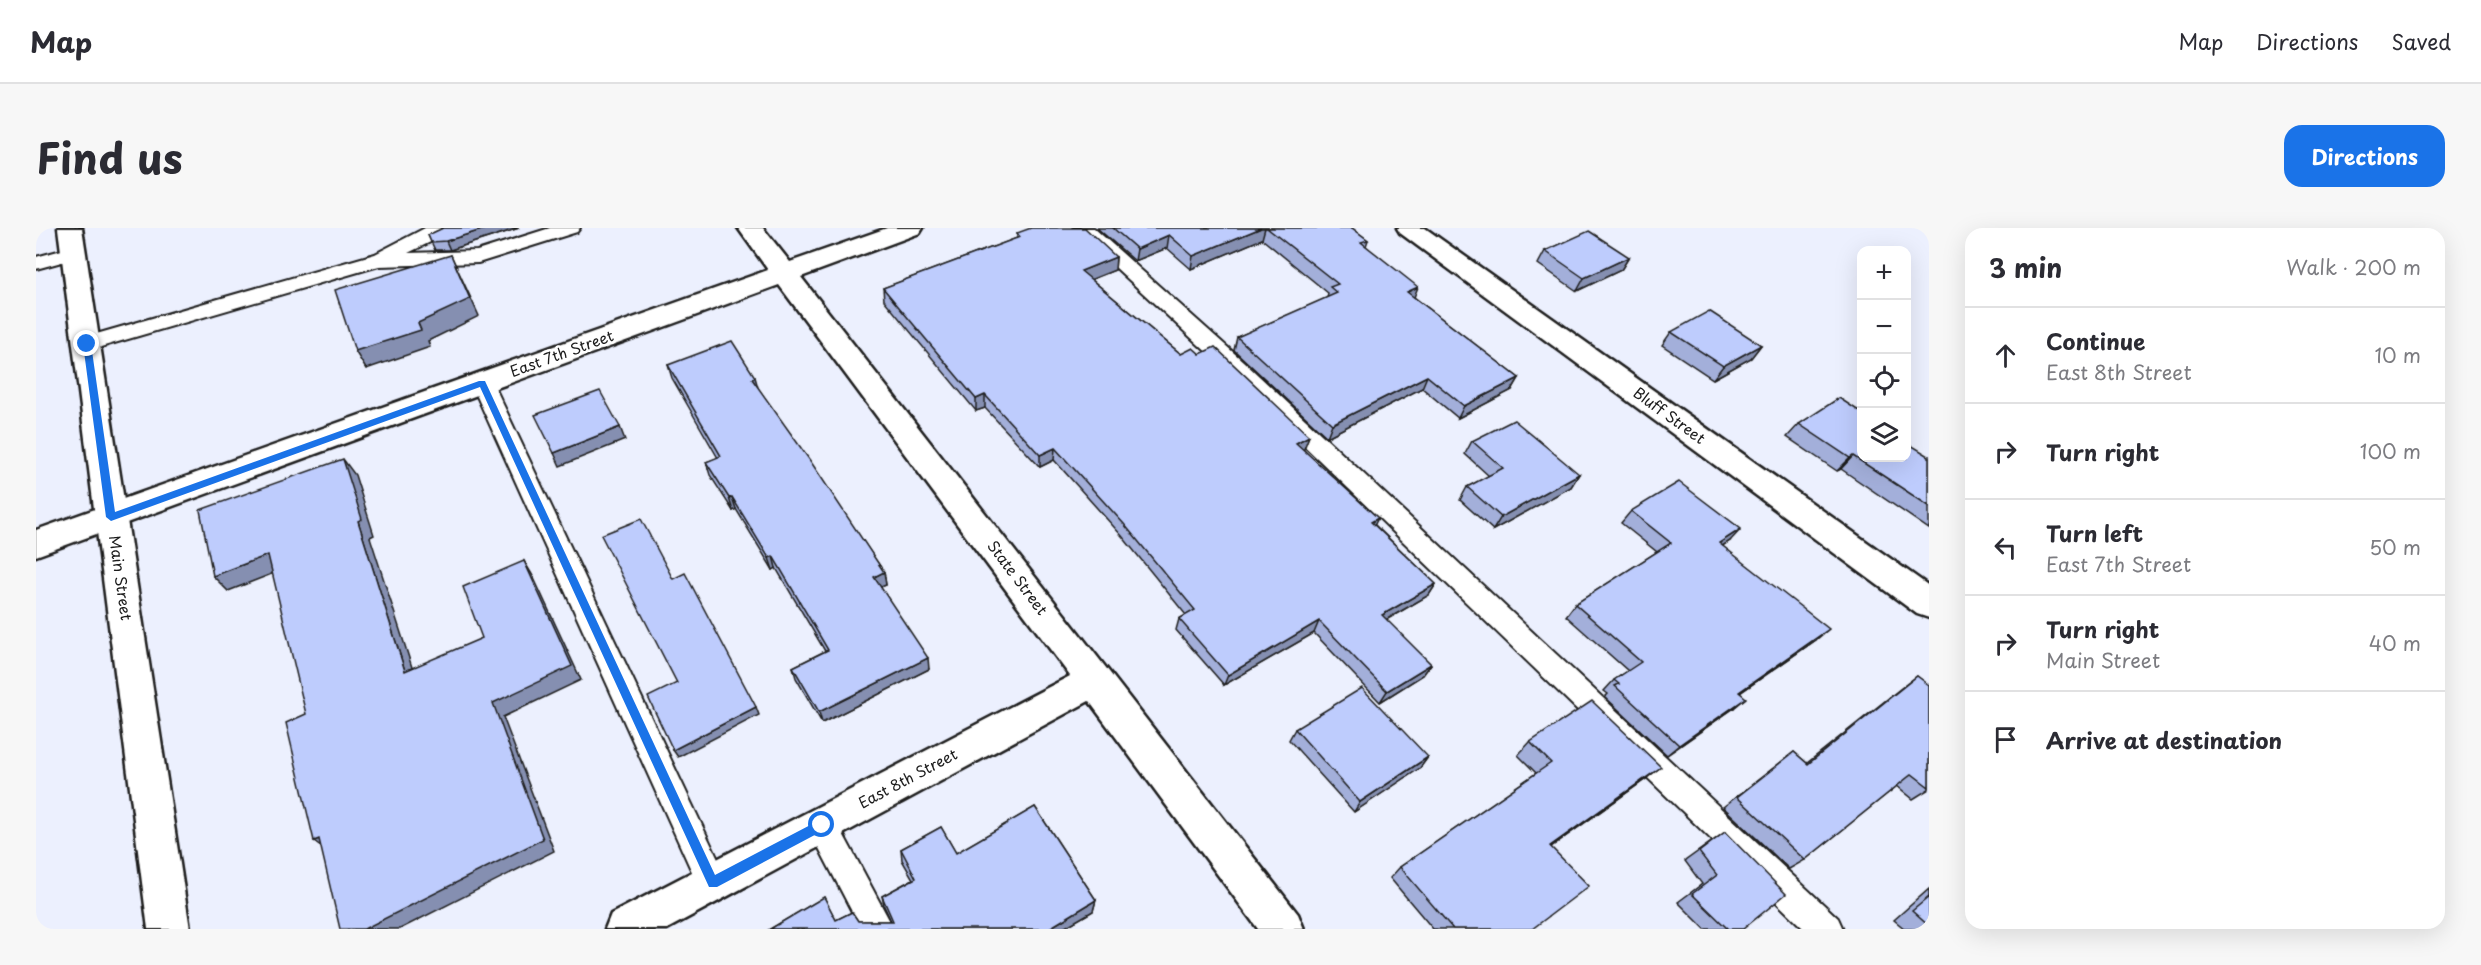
<!DOCTYPE html>
<meta charset="utf-8">
<style>
:root{--surface:#fff;--page:#f7f7f7;--text:#2b2b33;--muted:#7c7c81;--line:#e1e1e2;--accent:#1a73e8}
body{margin:0;font-family:"Playpen Sans",sans-serif;background:var(--page);color:var(--text)}
.controls{position:absolute;right:18px;top:18px;display:grid;overflow:hidden;border-radius:12px;box-shadow:0 6px 24px #0002}
.controls button{width:54px;height:54px;display:grid;place-items:center;padding:0;border:0;border-bottom:2px solid var(--line);background:var(--surface);color:var(--text);font:30px sans-serif}
.stop{position:absolute;width:18px;height:18px;margin:-14px;border:4px solid #1a73e8;border-radius:50%;background:#fff}
.stop.end{background:#1a73e8;border-color:#fff;box-shadow:0 2px 6px #0008}
.list{margin:0;padding:0;list-style:none}
h2{display:flex;justify-content:space-between;align-items:center;height:78px;margin:0;padding:0 24px;font-size:26px}
h2 small{font-size:20px;font-weight:400;color:var(--muted)}
.list li{display:grid;grid-template-columns:39px 1fr auto;gap:18px;align-items:center;box-sizing:border-box;height:96px;padding:0 24px;border-top:2px solid var(--line)}
.list b{display:block;font-size:22px;white-space:nowrap}
.list p{margin:0;font-size:20px;white-space:nowrap;color:var(--muted)}
.list em{font-size:20px;font-style:normal;color:var(--muted)}
.icon{flex:none;width:33px;height:33px;fill:none;stroke:currentColor;stroke-width:2;stroke-linecap:round;stroke-linejoin:round}
.map{position:relative;flex:none;width:1893px;height:701px;overflow:hidden;border-radius:18px}
header{display:flex;align-items:center;gap:36px;box-sizing:border-box;height:84px;padding:0 30px;background:var(--surface);border-bottom:2px solid var(--line)}
header strong{font-size:28px}
nav{display:flex;gap:33px;margin-inline-start:auto;font-size:21px}
.intro{display:flex;align-items:center;justify-content:space-between;box-sizing:border-box;height:144px;padding:0 36px}
h1{margin:0;font-size:42px}
.button{padding:15px 27px;border-radius:18px;background:var(--accent);color:#fff;font-size:21px;font-weight:700}
main{display:flex;gap:36px;padding:0 36px}
aside{flex:1;background:var(--surface);border-radius:18px;box-shadow:0 6px 24px #0002}
.map>svg:first-child{display:block}
.lines{fill:none;stroke-linecap:round;stroke-linejoin:round}
.service-casing{stroke:#1c1c1c;stroke-width:4}
.minor-casing{stroke:#1c1c1c;stroke-width:5}
.secondary-casing{stroke:#1c1c1c;stroke-width:5}
.service{fill:#fff;fill-rule:evenodd}
.minor{fill:#fff;fill-rule:evenodd}
.secondary{fill:#fff;fill-rule:evenodd}
.wall{fill:#a3afda;stroke:#1c1c1c;stroke-width:1.5}
.shaded-wall{fill:#858fb1;stroke:#1c1c1c;stroke-width:1.5}
.building{fill:#beccfd;stroke:#1c1c1c;stroke-width:1.5}
.route{fill:#1a73e8}
.labels{text-anchor:middle;stroke-width:5;stroke-linejoin:round;paint-order:stroke}
.street-label{font-size:15px;fill:#1c1c1c;stroke:#fff}
</style>
<header>
<strong>Map</strong>
<nav><a>Map</a><a>Directions</a><a>Saved</a></nav>
</header>
<div class="intro"><h1>Find us</h1><a class="button">Directions</a></div>
<main>
<div class="map">
<svg width="1893" height="701" viewBox="0 0 1893 701">
<rect width="100%" height="100%" fill="#ecf0fe"/>
<filter id="ink" filterUnits="userSpaceOnUse"><feTurbulence type="fractalNoise" baseFrequency=".0167" numOctaves="2"/><feDisplacementMap in="SourceGraphic" scale="12" xChannelSelector="R" yChannelSelector="G"/><feConvolveMatrix kernelMatrix="1 2 1 2 8 2 1 2 1" color-interpolation-filters="sRGB"/></filter>
<g filter="url(#ink)">
<g class="lines">
<g class="service-casing">
<g id="service">
<polygon points="389,0 418,0 415,4 372,25 441,23 514,0 544,0 541,4 442,35 343,38 51,123 43,121 40,116 43,111 339,26"/>
<polygon points="1037,0 1058,0 1207,133 1802,690 1807,701 1768,701 1191,143"/>
<polygon points="37,19 44,21 47,25 44,29 0,41 0,29"/>
<polygon points="446,147 454,150 457,155 688,644 692,655 688,666 677,670 666,666 435,155 438,150"/>
<polygon points="786,583 797,587 858,701 825,701 771,597 775,587"/>
</g>
</g>
<g class="minor-casing">
<g id="minor">
<polygon points="702,0 727,0 754,34 851,0 887,0 884,5 765,49 1262,686 1268,701 1222,701 1053,473 631,701 569,701 575,686 1034,448 743,57 0,328 0,302 732,42"/>
<polygon points="1361,0 1389,0 1893,358 1893,390 1881,386 1364,5"/>
</g>
</g>
<g class="secondary-casing">
<polygon id="secondary" points="22,0 46,0 154,701 112,701"/>
</g>
<use href="#service" class="service"/>
<use href="#minor" class="minor"/>
<use href="#secondary" class="secondary"/>
</g>
<g class="wall">
<polygon points="407,0 483,0 414,22 399,22 392,7"/>
<polygon points="1061,0 1316,0 1332,12 1330,18 1378,69 1483,150 1476,162 1422,190 1386,160 1291,209 1198,122 1201,109 1291,70 1292,65 1226,11 1155,41 1131,20 1099,33"/>
<polygon points="981,5 1080,29 1079,42 1055,51 1145,126 1164,126 1273,208 1267,221 1339,297 1400,356 1393,367 1350,392 1395,436 1387,447 1344,474 1278,405 1188,457 1140,402 1143,391 1150,387 1086,308 1018,232 1004,239 949,180 940,183 848,72 847,60 981,10"/>
<polygon points="1509,23 1593,29 1585,42 1541,63 1502,36"/>
<polygon points="1635,104 1725,117 1715,130 1677,151 1626,117"/>
<polygon points="632,137 722,160 848,344 850,357 844,359 893,441 786,495 760,450 757,439 789,423 740,340 737,342 700,281 697,283 674,247 670,234 682,230 636,150"/>
<polygon points="1763,196 1893,228 1893,301 1805,241 1801,243 1751,209"/>
<polygon points="1436,213 1543,246 1535,259 1457,302 1424,272 1431,259 1453,248 1429,226"/>
<polygon points="1595,283 1694,313 1686,318 1780,412 1704,465 1698,480 1631,527 1569,469 1572,466 1568,463 1578,452 1592,443 1530,388 1539,376 1621,324 1585,295"/>
<polygon points="1881,448 1893,457 1893,561 1877,571 1861,558 1769,632 1753,641 1687,579 1758,524 1771,535 1865,460"/>
<polygon points="1259,501 1392,529 1384,540 1318,584 1253,512"/>
<polygon points="1494,514 1610,551 1515,619 1496,701 1397,701 1354,650 1364,639 1500,545 1482,527"/>
<polygon points="999,579 1060,672 1057,683 1026,701 734,701 788,669 800,692 816,684 822,693 855,693 848,678 846,668 877,651 866,632 865,621 905,599 920,625"/>
<polygon points="1689,604 1707,701 1669,701 1642,674 1666,656 1649,633"/>
<polygon points="1893,661 1893,701 1869,701 1858,692"/>
</g>
<g class="shaded-wall">
<polygon points="452,0 483,0 414,22 410,13"/>
<polygon points="1225,0 1229,0 1226,11 1155,41 1157,28"/>
<polygon points="1133,7 1131,20 1099,33 1101,21"/>
<polygon points="415,27 443,88 392,113 394,119 330,141 319,123"/>
<polygon points="1080,29 1079,42 1044,56 1045,43"/>
<polygon points="1593,29 1585,42 1541,63 1548,50"/>
<polygon points="1382,59 1377,72 1371,64"/>
<polygon points="1725,117 1715,130 1677,151 1687,138"/>
<polygon points="1391,148 1386,160 1291,209 1296,196"/>
<polygon points="719,149 723,163 716,151"/>
<polygon points="1483,150 1476,162 1422,190 1428,178"/>
<polygon points="949,167 949,180 940,183 940,171"/>
<polygon points="584,199 589,212 524,238 518,225"/>
<polygon points="1273,208 1268,221 1256,227 1260,215"/>
<polygon points="1019,220 1018,232 1004,239 1004,227"/>
<polygon points="1817,228 1805,241 1801,243 1814,230"/>
<polygon points="307,231 319,247 338,307 334,309 382,458 369,443 322,293"/>
<polygon points="1543,246 1535,259 1457,302 1465,289"/>
<polygon points="696,269 700,281 697,283 693,270"/>
<polygon points="1342,290 1336,302 1335,294"/>
<polygon points="1705,301 1694,313 1672,327 1683,315"/>
<polygon points="232,327 246,342 192,363 177,348"/>
<polygon points="737,328 740,340 737,342 733,330"/>
<polygon points="488,333 497,348 545,452 467,489 518,623 364,701 328,701"/>
<polygon points="848,344 850,357 840,361 838,349"/>
<polygon points="1400,356 1393,367 1339,398 1346,387"/>
<polygon points="1283,393 1278,405 1188,457 1192,447"/>
<polygon points="1793,401 1780,412 1691,474 1703,464"/>
<polygon points="892,430 893,441 786,495 783,484"/>
<polygon points="1395,436 1387,447 1344,474 1351,463"/>
<polygon points="1710,470 1698,480 1631,527 1643,517"/>
<polygon points="720,479 723,487 642,529 637,522"/>
<polygon points="1392,529 1384,540 1318,584 1324,574"/>
<polygon points="1625,539 1610,551 1501,629 1514,618"/>
<polygon points="283,611 294,625 278,613"/>
<polygon points="1060,672 1057,683 1026,701 1012,701"/>
</g>
<g class="building">
<polygon points="407,0 452,0 410,13 395,14 392,7"/>
<polygon points="995,0 1049,0 1080,29 1045,43 1145,126 1157,120 1164,126 1179,119 1273,208 1260,215 1342,290 1335,294 1400,356 1346,387 1395,436 1351,463 1283,393 1192,447 1143,391 1159,382 1088,296 1019,220 1004,227 949,167 940,171 847,60 984,9 981,5"/>
<polygon points="1077,0 1225,0 1157,28 1133,7 1101,21"/>
<polygon points="1231,0 1316,0 1332,12 1325,14 1382,59 1371,64 1483,150 1428,178 1391,148 1296,196 1201,109 1301,65 1294,59 1302,56"/>
<polygon points="1553,3 1593,29 1548,50 1509,23"/>
<polygon points="415,27 434,71 382,95 385,102 319,123 299,62"/>
<polygon points="1673,83 1725,117 1687,138 1635,104"/>
<polygon points="696,113 719,149 716,151 775,234 848,344 838,349 892,430 783,484 757,439 792,422 737,328 733,330 696,269 693,270 670,234 685,228 632,137"/>
<polygon points="564,163 584,199 518,225 499,187"/>
<polygon points="1803,170 1826,185 1826,230 1870,230 1870,214 1893,228 1893,278 1817,228 1814,230 1763,196"/>
<polygon points="1478,192 1543,246 1465,289 1431,259 1467,240 1436,213"/>
<polygon points="307,231 326,291 322,293 369,443 446,410 427,359 488,333 536,438 457,475 507,611 328,701 304,701 283,611 278,613 250,495 270,486 232,327 177,348 164,282"/>
<polygon points="1643,254 1705,301 1683,315 1793,401 1703,464 1710,470 1643,517 1579,458 1583,456 1578,452 1605,434 1539,376 1635,315 1595,283"/>
<polygon points="605,291 637,351 649,345 720,479 637,522 612,469 641,455 565,307"/>
<polygon points="1881,448 1893,457 1893,559 1876,546 1769,632 1701,569 1758,524 1772,536"/>
<polygon points="1326,460 1392,529 1324,574 1259,501"/>
<polygon points="1556,473 1625,539 1514,618 1553,658 1496,701 1417,701 1364,639 1515,535 1494,514"/>
<polygon points="999,579 1060,672 1012,701 734,701 788,669 800,692 816,684 822,693 857,693 846,668 880,650 865,621 905,599 920,625"/>
<polygon points="1689,604 1750,666 1707,701 1692,701 1656,666 1681,647 1663,624"/>
<polygon points="1893,669 1893,698 1876,683"/>
</g>
</g>
<polygon class="route" points="51,113 55,116 79,284 443,153 449,153 679,647 782,593 790,593 790,601 681,659 673,659 444,159 75,293 70,289 47,116"/>
<g class="labels">
<g class="street-label">
<text transform="translate(526 126) rotate(-20)" y="5">East 7th Street</text>
<text transform="translate(1633 188) rotate(36)" y="5">Bluff Street</text>
<text transform="translate(84 350) rotate(82)" y="5">Main Street</text>
<text transform="translate(981 350) rotate(53)" y="5">State Street</text>
<text transform="translate(872 551) rotate(-28)" y="5">East 8th Street</text>
</g>
</g>
</svg>
<div class="controls">
<button>+</button>
<button>−</button>
<button><svg class="icon" aria-label="locate" viewBox="0 0 24 24"><circle cx="12" cy="12" r="6"/><path d="M12 2v4M12 18v4M2 12h4M18 12h4"/></svg></button>
<button><svg class="icon" aria-label="layers" viewBox="0 0 24 24"><path d="M12 4l9 5-9 5-9-5zM3 14l9 5 9-5"/></svg></button>
</div>
<div class="stop" style="left:786px;top:597px"></div>
<div class="stop end" style="left:51px;top:116px"></div>
</div>
<aside>
<h2>3 min<small>Walk · 200 m</small></h2>
<ul class="list">
<li><svg class="icon" aria-label="ahead" viewBox="0 0 24 24"><path d="M12 20V5M6 11l6-6 6 6"/></svg><div><b>Continue</b><p>East 8th Street</p></div><em>10 m</em></li>
<li><svg class="icon" aria-label="right" viewBox="0 0 24 24"><path d="M7 20v-9h11M14 6l5 5-5 5"/></svg><div><b>Turn right</b></div><em>100 m</em></li>
<li><svg class="icon" aria-label="left" viewBox="0 0 24 24"><path d="M17 20v-9H6M10 6l-5 5 5 5"/></svg><div><b>Turn left</b><p>East 7th Street</p></div><em>50 m</em></li>
<li><svg class="icon" aria-label="right" viewBox="0 0 24 24"><path d="M7 20v-9h11M14 6l5 5-5 5"/></svg><div><b>Turn right</b><p>Main Street</p></div><em>40 m</em></li>
<li><svg class="icon" aria-label="arrive" viewBox="0 0 24 24"><path d="M6 21V4h12l-3 4 3 4H6"/></svg><div><b>Arrive at destination</b></div></li>
</ul>
</aside>
</main>
